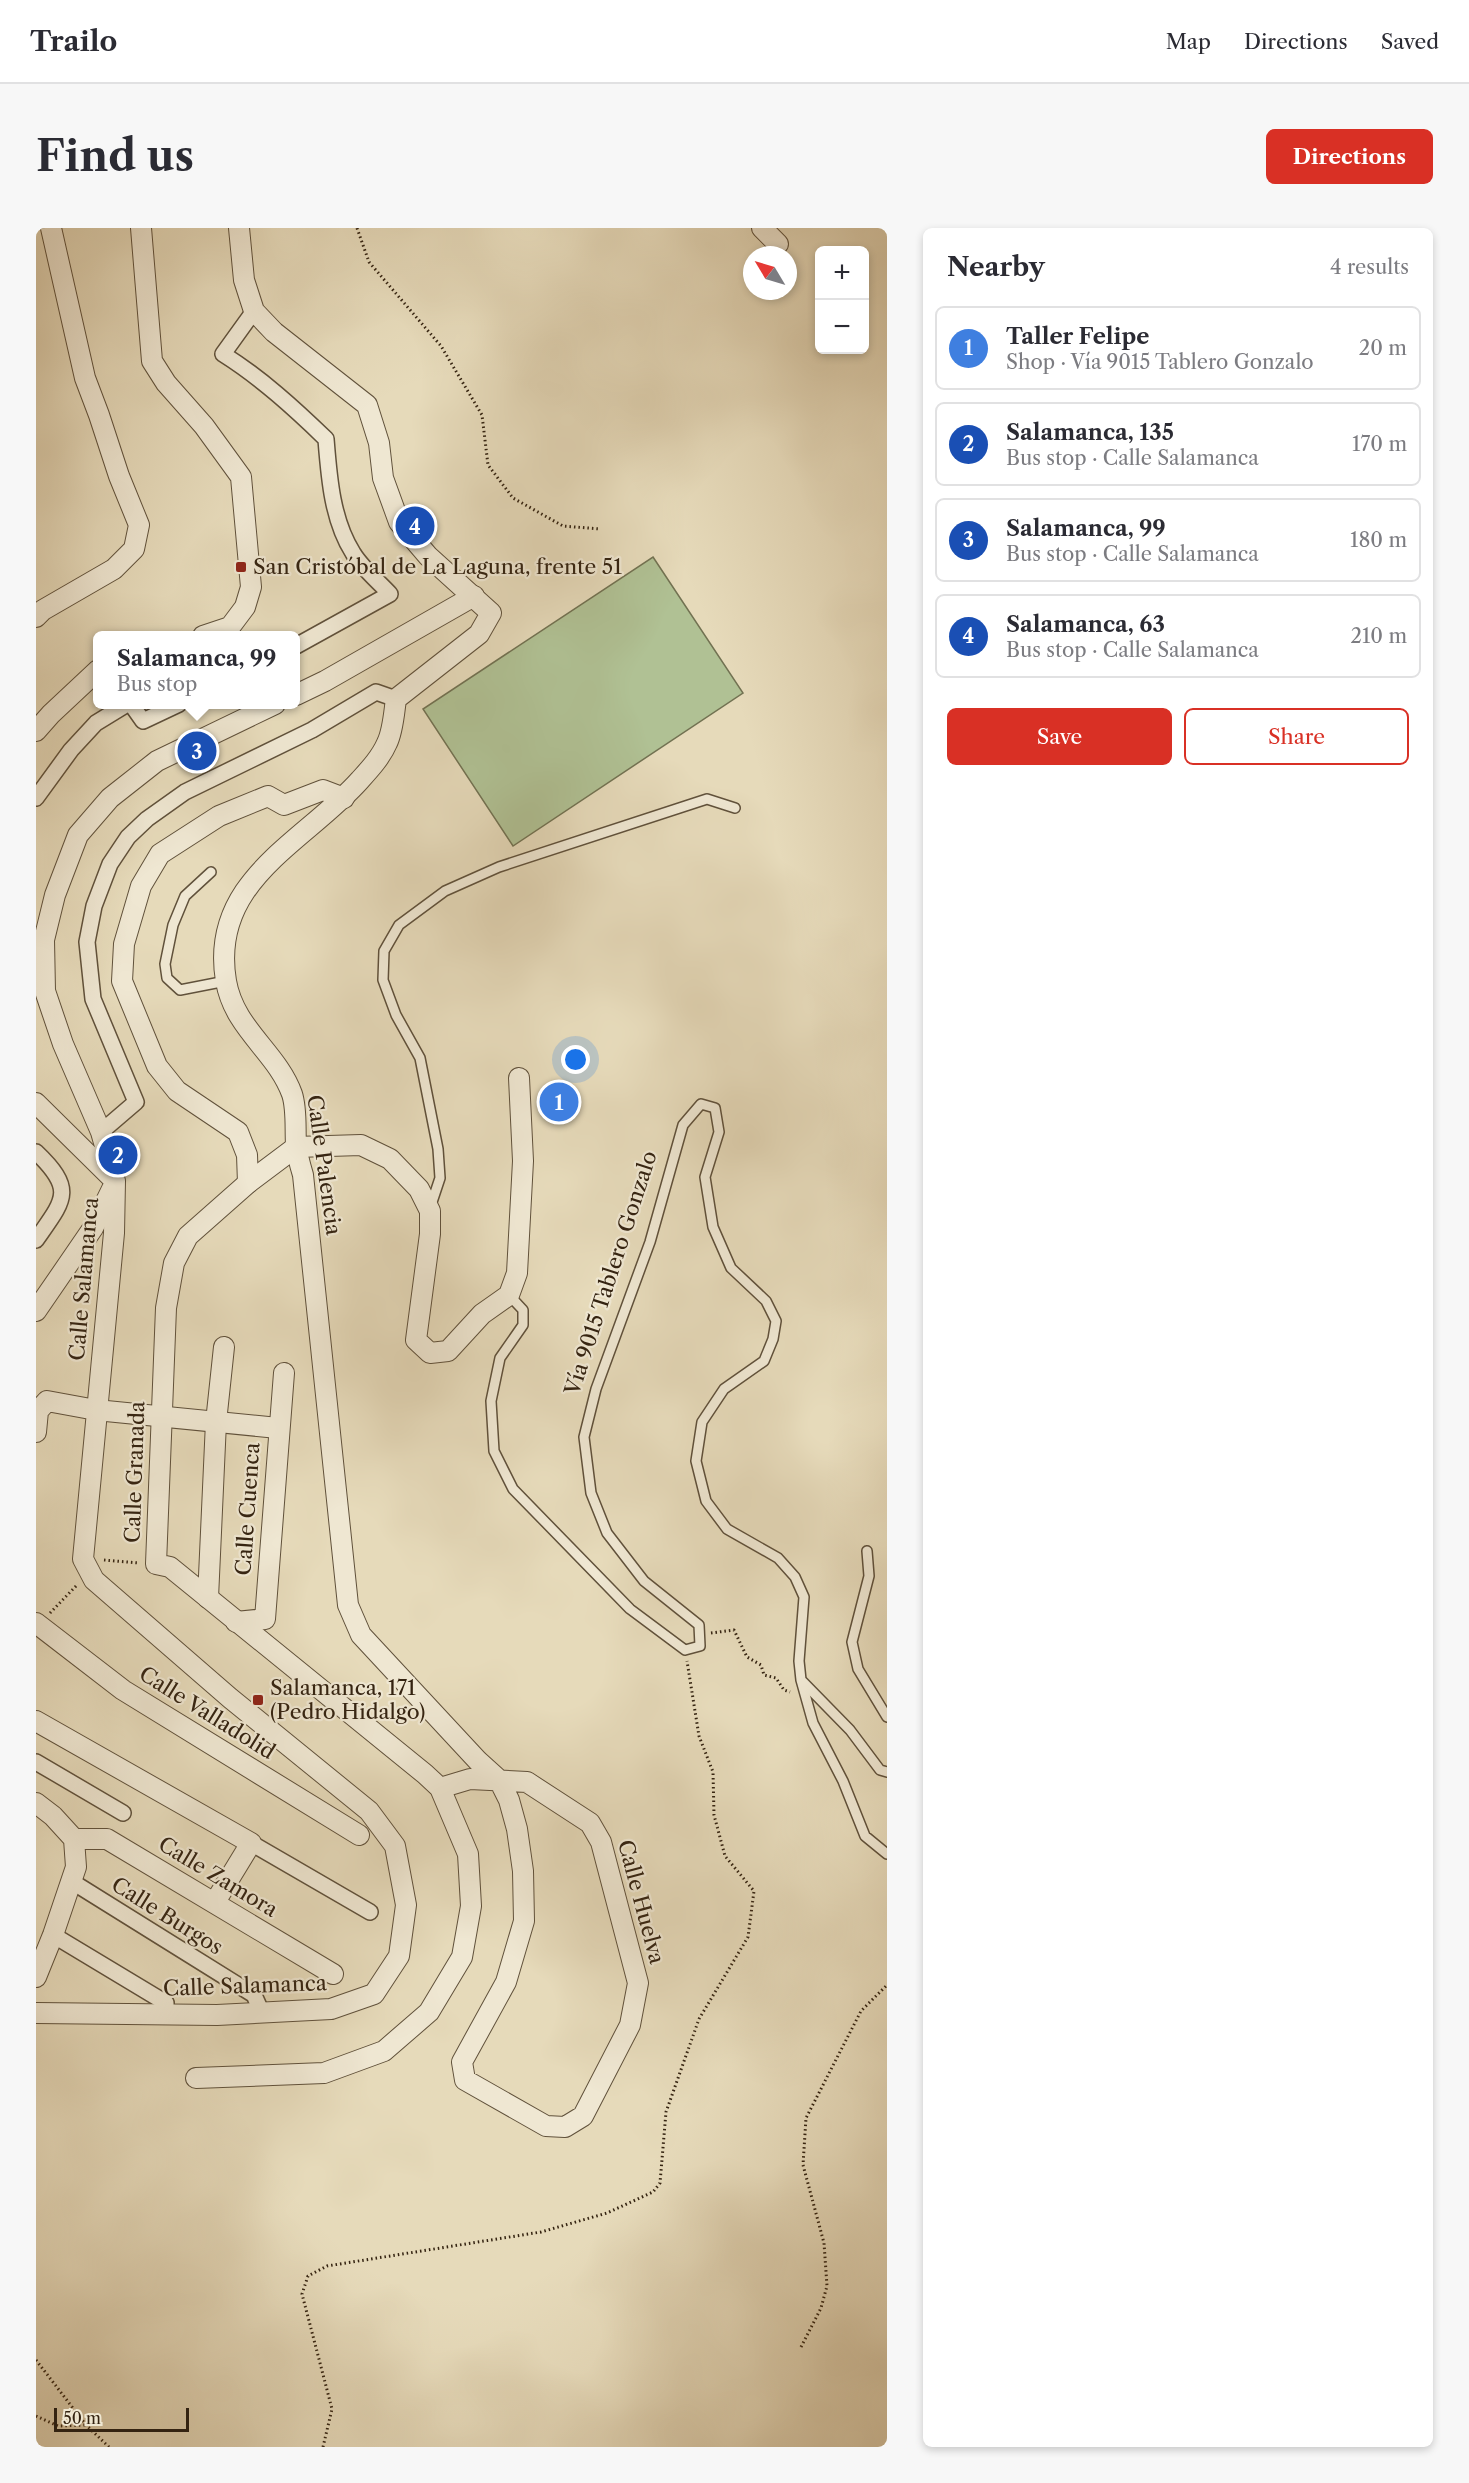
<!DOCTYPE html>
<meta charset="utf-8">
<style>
:root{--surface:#fff;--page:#f7f7f7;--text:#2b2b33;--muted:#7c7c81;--line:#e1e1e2;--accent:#d93025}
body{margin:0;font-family:"Libre Caslon Text",serif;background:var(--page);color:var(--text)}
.controls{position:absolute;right:18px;top:18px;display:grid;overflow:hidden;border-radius:9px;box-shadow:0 3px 9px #0003}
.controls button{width:54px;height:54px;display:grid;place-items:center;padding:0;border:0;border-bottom:2px solid var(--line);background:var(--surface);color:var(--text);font:30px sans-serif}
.compass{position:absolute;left:707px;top:18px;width:54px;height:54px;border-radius:50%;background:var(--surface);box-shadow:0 3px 9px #0003;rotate:308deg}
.scale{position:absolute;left:18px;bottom:15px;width:135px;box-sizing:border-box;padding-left:6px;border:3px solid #342311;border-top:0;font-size:16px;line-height:21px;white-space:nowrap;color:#342311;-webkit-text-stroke:4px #efe7d2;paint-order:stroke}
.you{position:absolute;left:540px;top:832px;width:21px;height:21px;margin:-15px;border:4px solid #fff;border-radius:50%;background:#1a73e8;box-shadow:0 0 0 9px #1a73e833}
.badge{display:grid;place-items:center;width:39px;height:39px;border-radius:50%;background:var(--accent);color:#fff;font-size:20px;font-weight:700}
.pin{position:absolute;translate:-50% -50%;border:3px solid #fff;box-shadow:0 2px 6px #0006}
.popup{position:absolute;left:57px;top:403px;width:207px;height:78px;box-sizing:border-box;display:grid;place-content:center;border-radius:9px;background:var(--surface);filter:drop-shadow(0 2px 4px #0005);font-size:20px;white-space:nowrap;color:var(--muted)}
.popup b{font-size:22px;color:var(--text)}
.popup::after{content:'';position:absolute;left:50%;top:100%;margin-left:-12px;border:12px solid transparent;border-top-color:var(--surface)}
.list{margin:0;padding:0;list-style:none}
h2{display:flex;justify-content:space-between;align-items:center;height:78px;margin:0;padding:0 24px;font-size:26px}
h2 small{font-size:20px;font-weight:400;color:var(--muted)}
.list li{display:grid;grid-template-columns:39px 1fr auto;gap:18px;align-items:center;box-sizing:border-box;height:84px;margin:0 12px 12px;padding:0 12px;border:2px solid var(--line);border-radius:9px}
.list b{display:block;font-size:22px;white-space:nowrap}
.list p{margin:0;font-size:20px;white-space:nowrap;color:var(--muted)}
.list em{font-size:20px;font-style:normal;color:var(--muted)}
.actions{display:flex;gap:12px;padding:18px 24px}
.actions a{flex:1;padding:14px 0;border:2px solid var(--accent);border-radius:9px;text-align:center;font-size:21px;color:var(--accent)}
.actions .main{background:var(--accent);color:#fff}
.map{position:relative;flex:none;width:851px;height:2219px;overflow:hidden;border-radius:9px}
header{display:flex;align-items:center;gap:36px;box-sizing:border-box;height:84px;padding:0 30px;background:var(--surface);border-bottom:2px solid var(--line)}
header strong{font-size:28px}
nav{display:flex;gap:33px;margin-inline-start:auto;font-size:21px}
.intro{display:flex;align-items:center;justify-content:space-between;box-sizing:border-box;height:144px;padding:0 36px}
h1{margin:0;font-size:42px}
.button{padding:15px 27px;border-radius:9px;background:var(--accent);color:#fff;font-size:21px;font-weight:700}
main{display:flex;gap:36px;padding:0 36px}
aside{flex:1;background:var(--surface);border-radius:9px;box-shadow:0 3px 9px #0003}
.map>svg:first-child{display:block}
.green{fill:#b0c194;stroke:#727252;stroke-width:1.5}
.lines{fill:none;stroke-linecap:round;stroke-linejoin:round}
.service-casing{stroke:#60513b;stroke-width:12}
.pedestrian-casing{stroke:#60513b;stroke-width:18}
.minor-casing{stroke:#60513b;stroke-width:22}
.path{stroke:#342311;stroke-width:3;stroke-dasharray:1.5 3;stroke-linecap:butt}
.service{stroke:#efe7d2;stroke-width:9}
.pedestrian{stroke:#efe7d2;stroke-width:15}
.minor{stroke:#efe7d2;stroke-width:20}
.poi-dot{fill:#8f2418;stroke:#efe7d2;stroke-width:2}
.labels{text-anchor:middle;stroke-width:4.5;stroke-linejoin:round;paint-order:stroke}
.poi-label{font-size:21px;fill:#342311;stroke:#efe7d2;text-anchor:start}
.street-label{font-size:21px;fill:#342311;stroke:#efe7d2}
</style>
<header>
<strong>Trailo</strong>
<nav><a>Map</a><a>Directions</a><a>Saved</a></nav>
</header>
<div class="intro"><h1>Find us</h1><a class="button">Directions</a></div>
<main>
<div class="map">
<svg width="851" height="2219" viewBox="0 0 851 2219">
<rect width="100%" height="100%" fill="#e6daba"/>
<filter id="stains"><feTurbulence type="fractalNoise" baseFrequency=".00333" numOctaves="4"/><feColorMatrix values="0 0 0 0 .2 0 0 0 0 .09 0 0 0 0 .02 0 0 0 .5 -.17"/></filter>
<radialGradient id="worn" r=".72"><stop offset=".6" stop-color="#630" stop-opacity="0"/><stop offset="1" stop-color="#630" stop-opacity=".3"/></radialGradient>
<polygon class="green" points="617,329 707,465 477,618 387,481"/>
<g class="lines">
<g class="service-casing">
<g id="service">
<polyline points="175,644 149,668 137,697 129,736 131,750 144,762 190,753"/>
<polyline points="394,980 404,950 402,921 384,830 360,787 347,752 348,723 363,697 409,663 463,639 671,571 699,580"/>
<polyline points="473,1067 487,1082 487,1097 464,1130 455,1173 458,1223 477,1261 594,1381 649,1422 664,1418 663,1397 608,1353 571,1305 555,1265 548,1209 560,1161 614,1014 647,897 665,876 679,880 683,904 669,949 677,999 695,1040 730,1073 740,1093 737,1111 728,1133 688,1161 666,1194 660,1233 670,1273 691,1301 742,1330 759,1349 768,1369 763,1433 765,1452 777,1495 807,1553 829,1608 851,1626"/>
<polyline points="831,1323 833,1348 816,1414 822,1441 851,1489"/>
<polyline points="767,1454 814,1502 844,1542 851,1544"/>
</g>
</g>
<g class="pedestrian-casing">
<g id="pedestrian">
<path d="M218 83 187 126C225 150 258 180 290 211 293 249 296 292 317 325 326 340 342 353 354 366L260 418"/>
<polyline points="95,476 107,493 143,476"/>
<polyline points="0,570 35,522 60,495 91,476"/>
<polyline points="65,904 100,874 57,771 51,714 58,678 74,636 92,609 111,591 149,564 276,502 340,464 360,471"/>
<path d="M0 924C40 962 28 972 0 1012"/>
<polyline points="0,1534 87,1585"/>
<polyline points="215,1615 334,1684"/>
<polyline points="35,1653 218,1767 226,1785"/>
<polyline points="17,1707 130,1775 130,1785"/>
</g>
</g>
<g class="minor-casing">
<g id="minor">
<polyline points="105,0 116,133 130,155 168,198 205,249 215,359 209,379 194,399 167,408"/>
<path d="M203 0 208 52 218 83 238 104 331 177 343 215 347 250 363 294 392 328 455 385 443 406 360 471C358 485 357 503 351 515 345 529 334 541 324 552 268 615 173 652 190 753 198 801 241 824 256 866 261 881 259 901 260 916 261 927 264 937 267 947L312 1377 325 1407 442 1533 463 1552 473 1572 481 1601 487 1643 488 1693 470 1754 426 1834 429 1852 510 1898 529 1899 547 1888 594 1797 602 1755 565 1614 554 1595 491 1554 434 1551 404 1560"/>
<polyline points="726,0 742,16"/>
<polyline points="0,389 7,382 78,341 98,321 103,297 83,248 63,187 49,150 15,0"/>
<polyline points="260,467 289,453 438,368"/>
<polyline points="0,503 15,486 62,442"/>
<polyline points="0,875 77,951"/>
<polyline points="260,919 325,917 354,931 383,961 394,983 394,1006 380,1112 394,1125 412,1123 446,1086 473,1067 481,1045 487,933 483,850"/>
<polyline points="212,955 211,927 202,904 141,863 121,838 86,753 88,716 105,658 124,626 183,588 232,568 248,577 287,562 308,570"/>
<polyline points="0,1083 57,1000 76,961"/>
<polyline points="0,1204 2,1183 11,1173 60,1182 242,1200"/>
<polyline points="172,1370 180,1194 188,1119"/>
<polyline points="200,1394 229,1391 248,1145"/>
<polyline points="0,1395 87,1462 323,1607"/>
<polyline points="0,1493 215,1615 179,1674"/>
<polyline points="0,1575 17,1588 38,1611 40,1639 17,1707 0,1749"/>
<polyline points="38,1611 71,1611 297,1746"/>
<polyline points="0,1785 181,1787 295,1781 338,1766 363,1728 370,1677 359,1618 333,1583 194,1470 58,1352 47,1331 78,1005 79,953 65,904 27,816 9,763 8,712 19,667 42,607 74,570 121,533 239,476"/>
<polyline points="160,1850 288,1845 348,1823 393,1784 426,1729 435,1678 432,1626 404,1560 389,1546 134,1339 120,1336 130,1080 138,1035 152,1008 212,955 260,919"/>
</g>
</g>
<g class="path">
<polyline points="321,0 333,34 405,118 446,187 452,237 477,270 527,298 564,301"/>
<polyline points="68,1332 103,1335"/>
<polyline points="14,1385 41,1357"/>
<polyline points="675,1405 698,1402 711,1429 725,1437 728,1447 740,1450 748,1462 754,1464"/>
<polyline points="765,2119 785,2080 791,2058 788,2015 767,1937 770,1890 825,1783 851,1757"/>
<polyline points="0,2132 50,2197 73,2219"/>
<polyline points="0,2188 22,2198 50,2197"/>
<polyline points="287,2219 296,2181 266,2066 272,2048 291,2038 505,2004 571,1985 617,1964 624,1955 630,1884 663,1791 712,1709 718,1663 689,1628 678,1587 677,1544 663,1508 651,1433"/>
</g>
<use href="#service" class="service"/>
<use href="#pedestrian" class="pedestrian"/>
<use href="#minor" class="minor"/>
</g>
<g class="poi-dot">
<rect x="199" y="333" width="12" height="12" rx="3"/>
<rect x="216" y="1466" width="12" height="12" rx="3"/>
</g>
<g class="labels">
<g class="poi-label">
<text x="217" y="346">San Cristóbal de La Laguna, frente 51</text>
<text x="234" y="1467">Salamanca, 171<tspan x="234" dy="24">(Pedro Hidalgo)</tspan></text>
</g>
<g class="street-label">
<text transform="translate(288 937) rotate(82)" y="7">Calle Palencia</text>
<text transform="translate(575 1045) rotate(-72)" y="7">Vía 9015 Tablero Gonzalo</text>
<text transform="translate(48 1051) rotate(-85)" y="7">Calle Salamanca</text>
<text transform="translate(99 1244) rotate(-88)" y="7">Calle Granada</text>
<text transform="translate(212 1281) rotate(-86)" y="7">Calle Cuenca</text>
<text transform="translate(171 1485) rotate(32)" y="7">Calle Valladolid</text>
<text transform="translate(182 1649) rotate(31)" y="7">Calle Zamora</text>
<text transform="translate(605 1674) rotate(75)" y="7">Calle Huelva</text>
<text transform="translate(131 1688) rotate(32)" y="7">Calle Burgos</text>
<text transform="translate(209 1758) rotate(-2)" y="7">Calle Salamanca</text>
</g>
</g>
<rect width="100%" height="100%" filter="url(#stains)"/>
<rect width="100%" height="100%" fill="url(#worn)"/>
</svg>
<div class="controls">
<button>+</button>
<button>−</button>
</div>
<svg class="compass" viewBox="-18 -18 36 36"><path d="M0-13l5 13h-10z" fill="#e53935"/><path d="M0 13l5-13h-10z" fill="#7c7c81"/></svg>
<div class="scale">50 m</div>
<div class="you"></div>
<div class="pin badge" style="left:523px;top:874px;background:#3f7fe0">1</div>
<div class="pin badge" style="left:82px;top:927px;background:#1a4fb4">2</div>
<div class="pin badge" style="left:161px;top:523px;background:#1a4fb4">3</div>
<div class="popup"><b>Salamanca, 99</b>Bus stop</div>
<div class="pin badge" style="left:379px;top:298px;background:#1a4fb4">4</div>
</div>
<aside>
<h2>Nearby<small>4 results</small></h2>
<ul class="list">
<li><span class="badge" style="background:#3f7fe0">1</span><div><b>Taller Felipe</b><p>Shop · Vía 9015 Tablero Gonzalo</p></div><em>20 m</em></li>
<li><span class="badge" style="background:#1a4fb4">2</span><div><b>Salamanca, 135</b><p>Bus stop · Calle Salamanca</p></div><em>170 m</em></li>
<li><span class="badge" style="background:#1a4fb4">3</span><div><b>Salamanca, 99</b><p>Bus stop · Calle Salamanca</p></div><em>180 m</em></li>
<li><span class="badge" style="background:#1a4fb4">4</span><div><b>Salamanca, 63</b><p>Bus stop · Calle Salamanca</p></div><em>210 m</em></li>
</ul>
<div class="actions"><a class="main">Save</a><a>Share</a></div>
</aside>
</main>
